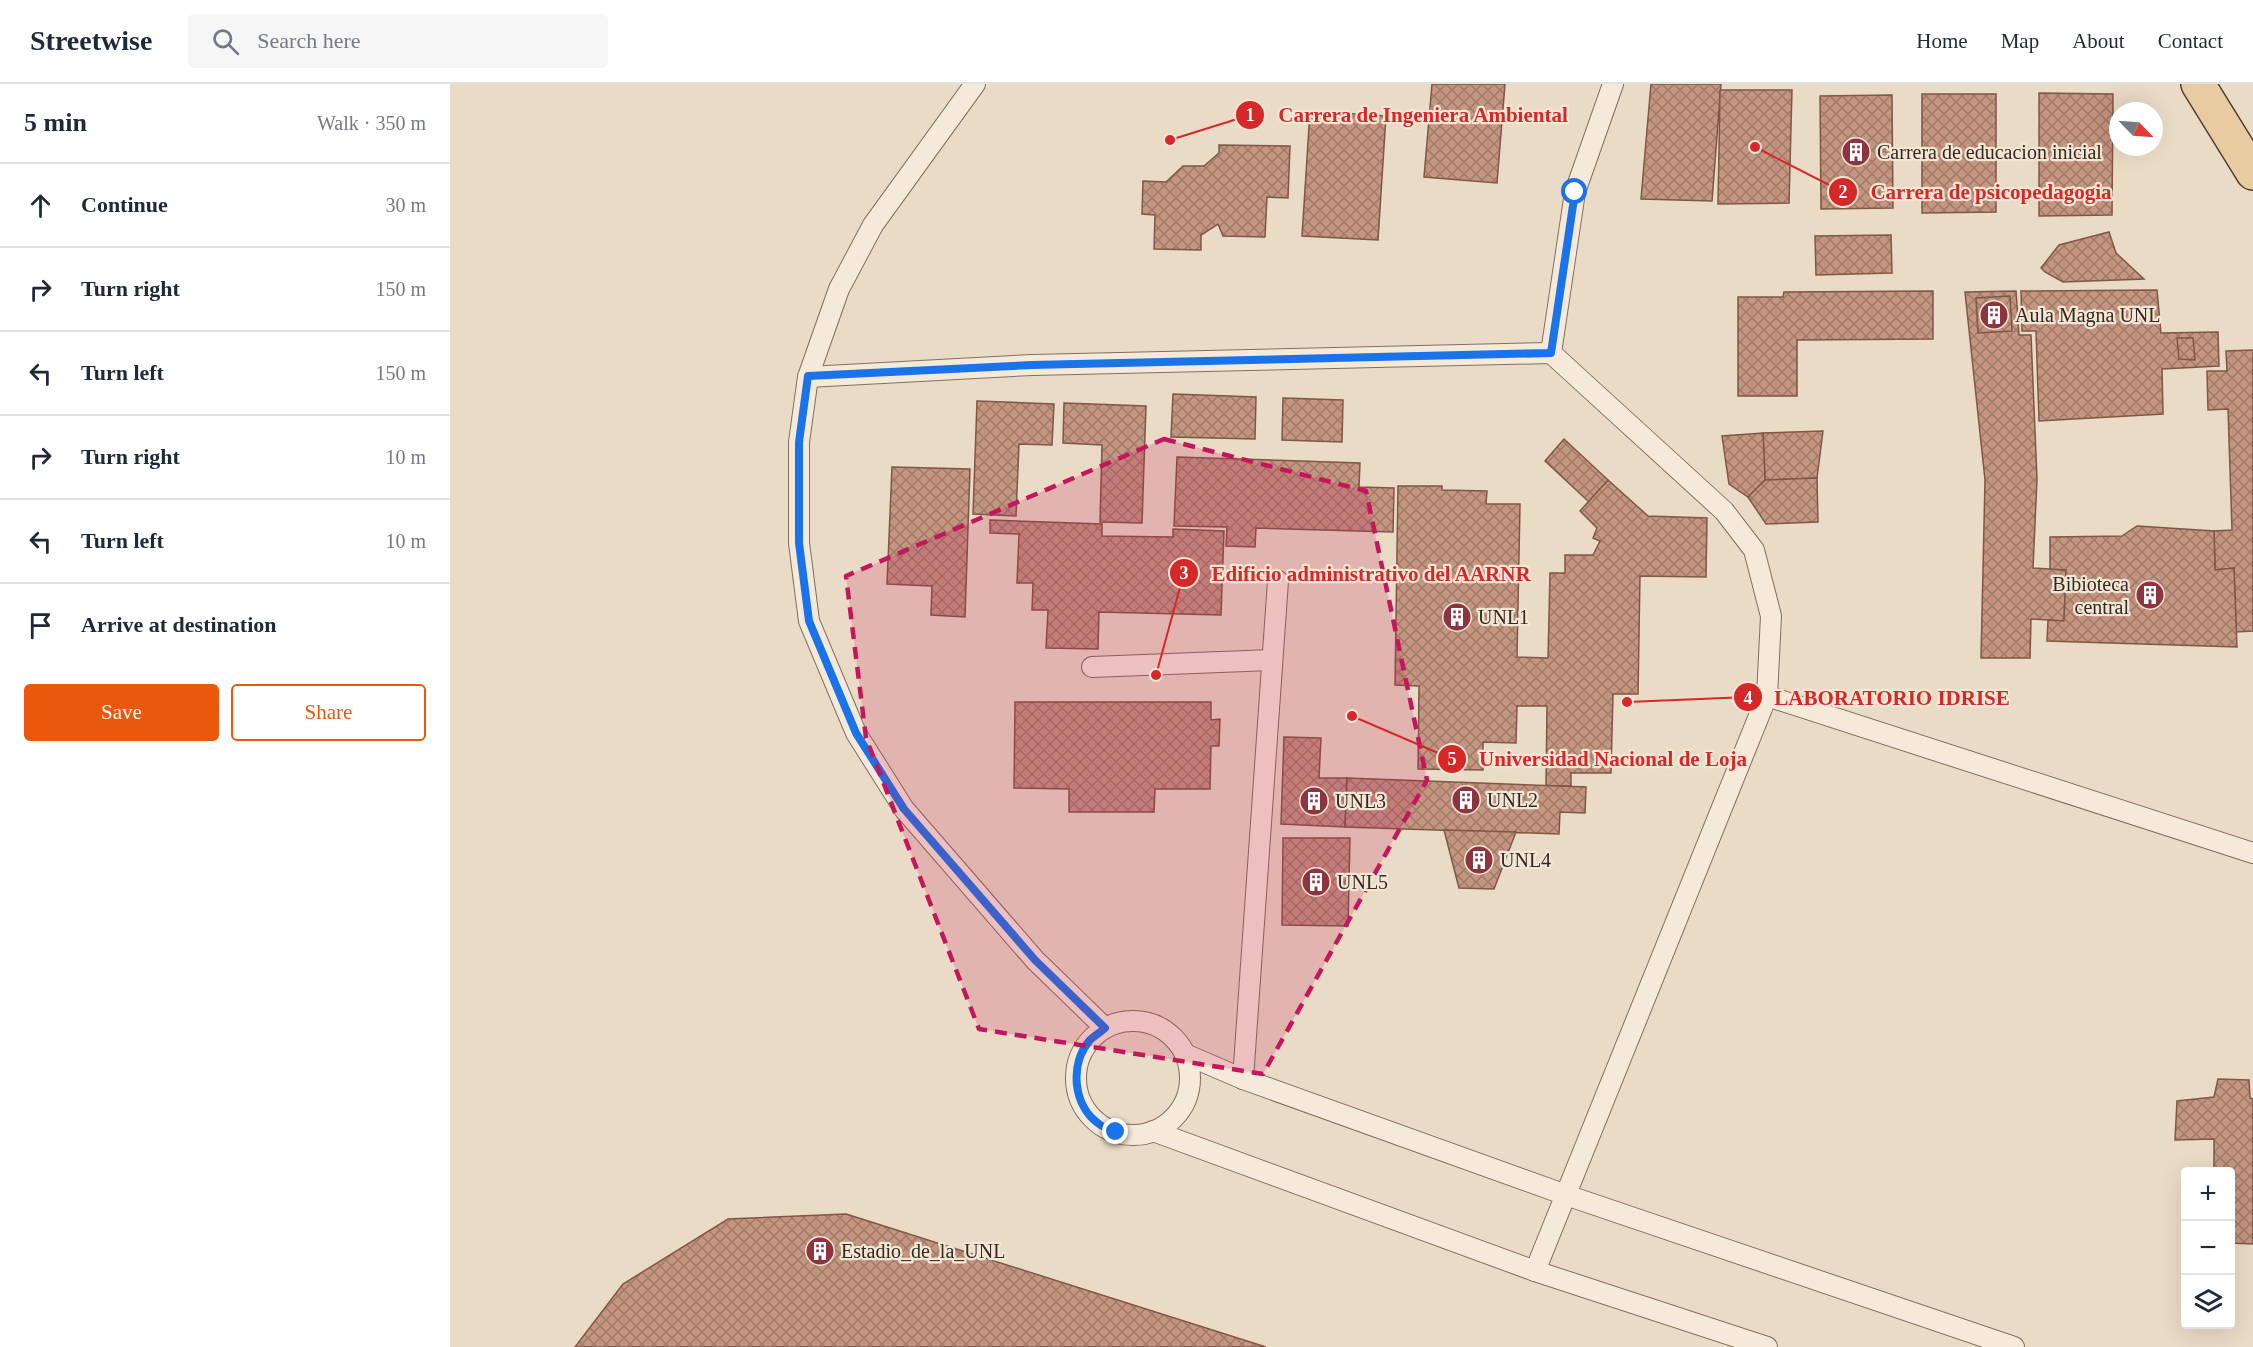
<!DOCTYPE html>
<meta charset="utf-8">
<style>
:root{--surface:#fff;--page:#f6f6f7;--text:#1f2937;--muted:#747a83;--line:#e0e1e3;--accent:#ea580c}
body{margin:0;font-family:"Times New Roman",serif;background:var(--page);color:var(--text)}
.controls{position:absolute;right:18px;bottom:18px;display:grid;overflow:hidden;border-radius:6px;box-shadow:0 6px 24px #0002}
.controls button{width:54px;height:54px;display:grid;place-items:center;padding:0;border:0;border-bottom:2px solid var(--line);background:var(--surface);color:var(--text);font:30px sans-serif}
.compass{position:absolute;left:1659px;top:18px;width:54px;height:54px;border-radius:50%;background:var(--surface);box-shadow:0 6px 24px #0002;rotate:115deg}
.stop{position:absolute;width:18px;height:18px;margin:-14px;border:4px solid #1a73e8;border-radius:50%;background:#fff}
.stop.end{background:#1a73e8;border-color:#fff;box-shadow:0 2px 6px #0008}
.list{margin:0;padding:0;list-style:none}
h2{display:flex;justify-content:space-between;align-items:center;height:78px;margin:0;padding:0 24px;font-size:26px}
h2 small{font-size:20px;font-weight:400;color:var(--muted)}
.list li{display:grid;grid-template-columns:39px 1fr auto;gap:18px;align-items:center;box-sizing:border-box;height:84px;padding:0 24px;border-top:2px solid var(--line)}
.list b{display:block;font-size:22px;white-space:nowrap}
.list em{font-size:20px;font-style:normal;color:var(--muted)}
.actions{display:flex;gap:12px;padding:18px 24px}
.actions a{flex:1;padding:14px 0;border:2px solid var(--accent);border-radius:6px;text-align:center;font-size:21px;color:var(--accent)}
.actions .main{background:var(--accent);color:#fff}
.icon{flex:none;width:33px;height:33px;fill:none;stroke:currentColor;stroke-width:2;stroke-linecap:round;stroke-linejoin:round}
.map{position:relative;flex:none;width:1803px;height:1263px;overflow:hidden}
header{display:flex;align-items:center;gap:36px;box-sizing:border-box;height:84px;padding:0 30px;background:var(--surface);border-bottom:2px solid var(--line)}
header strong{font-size:28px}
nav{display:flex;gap:33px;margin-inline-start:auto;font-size:21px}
.search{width:420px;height:54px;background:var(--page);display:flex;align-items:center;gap:15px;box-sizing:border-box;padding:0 21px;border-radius:6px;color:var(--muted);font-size:22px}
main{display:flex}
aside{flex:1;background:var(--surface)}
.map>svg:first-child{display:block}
.building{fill:url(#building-cross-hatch);stroke:#805646;stroke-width:1.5}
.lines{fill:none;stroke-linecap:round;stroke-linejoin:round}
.lane-casing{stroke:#836e5e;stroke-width:22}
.primary-casing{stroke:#523d31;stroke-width:36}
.lane{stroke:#f5ead9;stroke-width:20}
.primary{stroke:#e9cba2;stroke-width:33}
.route{stroke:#1a73e8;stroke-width:8}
.marked{fill:#c2185b;fill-opacity:0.2;stroke:#c2185b;stroke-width:4.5;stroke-dasharray:12 8;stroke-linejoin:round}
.labels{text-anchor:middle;stroke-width:4.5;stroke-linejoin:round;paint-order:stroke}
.poi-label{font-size:20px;fill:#352820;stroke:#f2e6d5;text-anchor:start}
.leader{fill:none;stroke:#d62828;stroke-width:2}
.callout-dot{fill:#d62828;stroke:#f2e6d5;stroke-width:2}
.mark-label{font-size:18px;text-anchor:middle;font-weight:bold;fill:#fff}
.callout-label{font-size:21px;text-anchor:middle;font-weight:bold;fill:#d62828;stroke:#f2e6d5;stroke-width:4.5;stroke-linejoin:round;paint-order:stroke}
</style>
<header>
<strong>Streetwise</strong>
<div class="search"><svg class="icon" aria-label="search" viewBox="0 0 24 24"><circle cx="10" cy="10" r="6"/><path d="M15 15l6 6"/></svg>Search here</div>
<nav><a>Home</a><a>Map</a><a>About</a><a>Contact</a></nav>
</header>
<main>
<aside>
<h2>5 min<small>Walk · 350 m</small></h2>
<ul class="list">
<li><svg class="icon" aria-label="ahead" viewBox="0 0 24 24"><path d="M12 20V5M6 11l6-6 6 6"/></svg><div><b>Continue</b></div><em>30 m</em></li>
<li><svg class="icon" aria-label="right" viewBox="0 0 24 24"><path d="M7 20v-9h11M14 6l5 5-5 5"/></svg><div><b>Turn right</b></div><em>150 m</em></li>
<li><svg class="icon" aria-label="left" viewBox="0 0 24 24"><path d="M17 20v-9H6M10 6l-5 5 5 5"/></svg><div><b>Turn left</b></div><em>150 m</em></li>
<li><svg class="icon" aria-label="right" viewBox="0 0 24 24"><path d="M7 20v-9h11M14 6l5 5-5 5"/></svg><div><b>Turn right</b></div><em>10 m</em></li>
<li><svg class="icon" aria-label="left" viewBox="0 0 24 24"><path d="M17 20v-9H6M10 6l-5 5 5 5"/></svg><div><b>Turn left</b></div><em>10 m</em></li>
<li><svg class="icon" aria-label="arrive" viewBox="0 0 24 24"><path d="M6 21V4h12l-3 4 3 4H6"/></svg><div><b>Arrive at destination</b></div></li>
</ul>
<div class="actions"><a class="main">Save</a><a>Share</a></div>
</aside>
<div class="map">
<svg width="1803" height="1263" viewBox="0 0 1803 1263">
<defs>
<pattern id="building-cross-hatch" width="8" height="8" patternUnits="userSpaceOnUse" patternTransform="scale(1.5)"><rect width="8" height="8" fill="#c49580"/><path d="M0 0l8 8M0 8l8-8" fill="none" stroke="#a07a68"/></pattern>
</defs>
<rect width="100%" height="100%" fill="#eadbc6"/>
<g class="building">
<polygon points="982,0 1055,0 1047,99 974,93"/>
<polygon points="1201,0 1271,0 1262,117 1191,115"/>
<polygon points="1270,6 1342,6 1339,119 1268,120"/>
<polygon points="1589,9 1663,10 1662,131 1589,132"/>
<polygon points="1472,10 1546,10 1546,128 1472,129"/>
<polygon points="1442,11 1443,124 1371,125 1370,12"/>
<polygon points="860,27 936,32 928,156 852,152"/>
<polygon points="769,61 840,62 838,114 817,113 815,153 773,152 768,140 751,151 751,166 704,165 705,131 692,130 693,97 716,98 733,82 754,82 769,69"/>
<polygon points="1659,148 1666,169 1694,195 1613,198 1595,188 1591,184 1609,161"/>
<polygon points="1441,151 1442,189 1366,191 1365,152"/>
<polygon points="1707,206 1711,249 1768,248 1769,282 1712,285 1713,330 1589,337 1586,247 1572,247 1571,207"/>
<polygon points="1483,207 1483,255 1347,256 1347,312 1288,312 1288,213 1333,213 1334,208"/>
<polygon points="1566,207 1569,251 1581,251 1587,395 1583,484 1616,486 1614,537 1581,535 1580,574 1531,574 1535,396 1515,208"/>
<polygon points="1560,212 1562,247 1528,249 1526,214"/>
<polygon points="1727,254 1743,254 1745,276 1729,275"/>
<polygon points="1803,266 1803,547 1786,548 1784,484 1765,486 1764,447 1782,446 1778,325 1758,326 1757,287 1777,287 1776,267"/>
<polygon points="723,310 806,313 805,355 721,353"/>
<polygon points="833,314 893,316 892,358 832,356"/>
<polygon points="527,317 604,320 602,361 569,360 566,432 523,430"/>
<polygon points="614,319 696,322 692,439 650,438 652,361 613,359"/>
<polygon points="1373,347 1367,394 1315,396 1313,349"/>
<polygon points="1313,349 1315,396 1298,413 1279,400 1272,352"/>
<polygon points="1114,355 1158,396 1139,418 1095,377"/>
<polygon points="727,373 910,379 909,403 944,404 943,448 806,444 805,463 776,462 777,443 724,442"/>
<polygon points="442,383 520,385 515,533 481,531 482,502 437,500"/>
<polygon points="1367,394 1368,438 1316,440 1298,413 1315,396"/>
<polygon points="1158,396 1198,432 1257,434 1256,493 1190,492 1188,610 1163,610 1161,689 1121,689 1121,702 1096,702 1097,622 1067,622 1066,659 1033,658 1033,686 968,685 969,602 945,601 948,402 992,402 992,406 1037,407 1036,420 1070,420 1067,573 1098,574 1100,489 1115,489 1115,471 1143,471 1150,457 1143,454 1147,444 1130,427"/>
<polygon points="540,436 652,440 652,452 723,453 723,445 774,447 771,531 649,528 648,565 596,564 598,526 582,526 583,499 567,499 569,450 540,449"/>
<polygon points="1687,442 1764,447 1765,486 1784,484 1787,563 1597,557 1598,536 1614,537 1616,486 1600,485 1600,453 1672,452"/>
<polygon points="565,618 761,618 761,636 770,635 769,662 761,662 760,705 705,705 704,728 619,728 619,705 564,704"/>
<polygon points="834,653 871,654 869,694 897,694 895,743 831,740"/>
<polygon points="897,694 1136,703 1135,729 1110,728 1109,750 895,743"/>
<polygon points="994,746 1066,748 1044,805 1009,804"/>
<polygon points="833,754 900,754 898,842 832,841"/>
<polygon points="1768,995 1799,996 1800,1014 1803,1015 1803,1160 1780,1159 1780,1088 1764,1088 1764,1055 1725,1056 1727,1017 1764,1013"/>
<polygon points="396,1130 816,1263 125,1263 173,1200 278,1135"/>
</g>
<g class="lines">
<g class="lane-casing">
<g id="lane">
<polyline points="525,0 423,141 389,205 358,293 349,358 349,459 359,537 406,649 454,725 585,876 655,944"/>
<polyline points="1101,269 1125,108 1163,0"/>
<polyline points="358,293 582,281 1101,269 1274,427 1304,466 1321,532 1317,612 1085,1187"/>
<polyline points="642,583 822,576"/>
<polyline points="1317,612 1803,769"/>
<circle cx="683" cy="994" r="57"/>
<polyline points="735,970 793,995 1116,1111 1564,1263"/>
<polyline points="793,995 828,497"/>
<polyline points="703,1047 1085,1187 1317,1263"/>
</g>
</g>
<g class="primary-casing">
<polyline id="primary" points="1748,0 1803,89"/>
</g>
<use href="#lane" class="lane"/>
<use href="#primary" class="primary"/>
</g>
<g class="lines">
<path class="route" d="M666 1048C661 1046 654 1044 649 1040 623 1022 619 980 640 956 644 952 651 948 655 944L585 876 454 725 406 649 359 537 349 459V358L358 292 582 281 1101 269 1125 108"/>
</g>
<path class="marked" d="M714 355 916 407 977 696 813 990 529 945 416 654 396 492Z"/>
<defs>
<g id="building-disc" transform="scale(1.5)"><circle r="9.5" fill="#8c343f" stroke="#f2e6d5"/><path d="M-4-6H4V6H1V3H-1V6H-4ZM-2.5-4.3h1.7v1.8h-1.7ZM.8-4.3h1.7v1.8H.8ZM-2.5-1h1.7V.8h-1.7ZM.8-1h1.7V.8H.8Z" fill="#fff"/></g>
</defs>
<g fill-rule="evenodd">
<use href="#building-disc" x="1406" y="68"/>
<use href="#building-disc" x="1544" y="231"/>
<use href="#building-disc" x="1700" y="511"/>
<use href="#building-disc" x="1007" y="533"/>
<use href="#building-disc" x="1016" y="716"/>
<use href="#building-disc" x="864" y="717"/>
<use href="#building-disc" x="1029" y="776"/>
<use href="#building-disc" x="866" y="798"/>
<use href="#building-disc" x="370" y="1167"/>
</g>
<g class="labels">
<g class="poi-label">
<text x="1427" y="75">Carrera de educacion inicial</text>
<text x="1565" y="238">Aula Magna UNL</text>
<text x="1679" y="507" text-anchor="end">Bibioteca<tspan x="1679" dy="23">central</tspan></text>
<text x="1028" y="540">UNL1</text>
<text x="1037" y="723">UNL2</text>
<text x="885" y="724">UNL3</text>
<text x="1050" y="783">UNL4</text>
<text x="887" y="805">UNL5</text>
<text x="391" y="1174">Estadio_de_la_UNL</text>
</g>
</g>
<path class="leader" d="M720 56L800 31M1305 63L1393 108M706 591L734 489M1177 618L1298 613M902 632L1002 675"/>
<g class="callout-dot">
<circle cx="720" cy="56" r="6"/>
<circle cx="1305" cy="63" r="6"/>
<circle cx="706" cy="591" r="6"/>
<circle cx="1177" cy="618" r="6"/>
<circle cx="902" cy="632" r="6"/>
<circle cx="800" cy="31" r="15"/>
<circle cx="1393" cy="108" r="15"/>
<circle cx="734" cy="489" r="15"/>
<circle cx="1298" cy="613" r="15"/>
<circle cx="1002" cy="675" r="15"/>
</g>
<g class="mark-label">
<text x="800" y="37">1</text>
<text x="1393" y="114">2</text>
<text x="734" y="495">3</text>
<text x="1298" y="620">4</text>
<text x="1002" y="681">5</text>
</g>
<g class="callout-label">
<text x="973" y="38">Carrera de Ingeniera Ambiental</text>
<text x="1541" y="115">Carrera de psicopedagogia</text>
<text x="921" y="497">Edificio administrativo del AARNR</text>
<text x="1442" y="621">LABORATORIO IDRISE</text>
<text x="1163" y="682">Universidad Nacional de Loja</text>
</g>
</svg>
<div class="controls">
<button>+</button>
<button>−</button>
<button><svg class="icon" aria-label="layers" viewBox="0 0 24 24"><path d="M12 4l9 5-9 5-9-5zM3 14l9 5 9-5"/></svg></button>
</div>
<svg class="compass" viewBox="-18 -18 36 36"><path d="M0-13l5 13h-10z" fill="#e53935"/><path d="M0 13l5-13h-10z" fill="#747a83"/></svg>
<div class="stop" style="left:1125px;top:108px"></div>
<div class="stop end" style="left:666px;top:1048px"></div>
</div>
</main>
